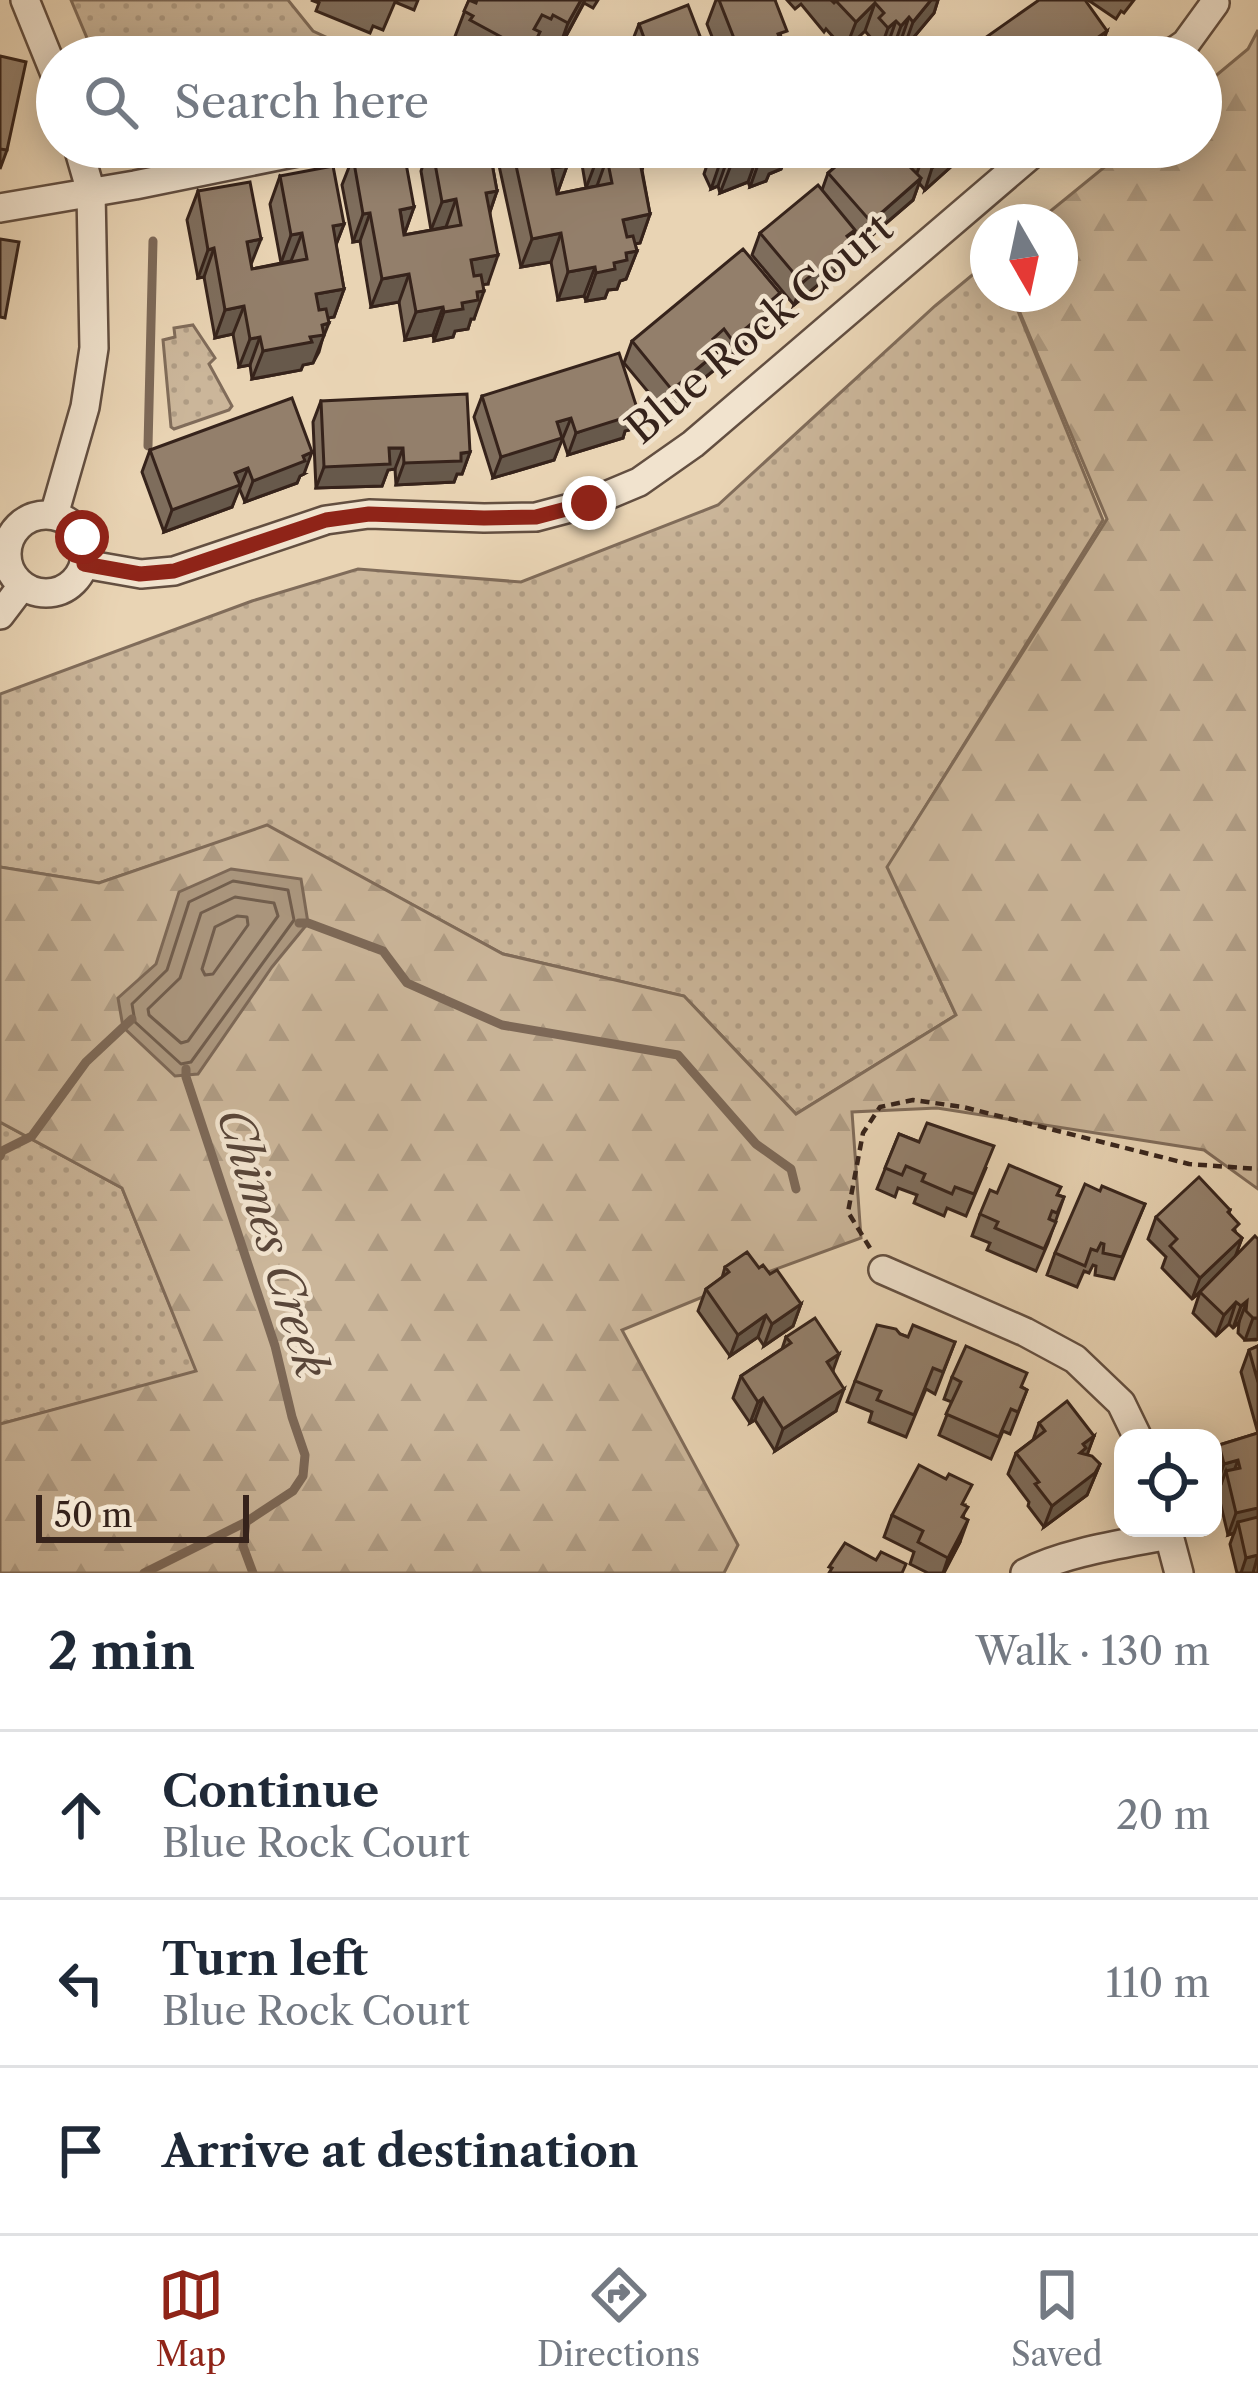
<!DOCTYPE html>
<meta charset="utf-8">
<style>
:root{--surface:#fff;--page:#f6f6f7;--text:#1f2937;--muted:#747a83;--line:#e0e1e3;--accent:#8f2418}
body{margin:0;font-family:"Libre Caslon Text",serif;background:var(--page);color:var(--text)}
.controls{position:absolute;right:36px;bottom:36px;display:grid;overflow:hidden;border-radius:24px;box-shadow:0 6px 30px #0003}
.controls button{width:108px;height:108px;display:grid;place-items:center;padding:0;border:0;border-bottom:3px solid var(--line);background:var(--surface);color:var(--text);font:60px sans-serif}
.compass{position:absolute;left:970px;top:204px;width:108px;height:108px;border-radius:50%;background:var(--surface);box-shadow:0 6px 30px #0003;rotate:171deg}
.scale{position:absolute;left:36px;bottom:30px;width:213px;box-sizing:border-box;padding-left:12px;border:6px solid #36231b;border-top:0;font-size:33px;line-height:42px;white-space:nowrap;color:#36231b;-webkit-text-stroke:9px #f1e3ce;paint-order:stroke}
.stop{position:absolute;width:36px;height:36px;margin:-27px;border:9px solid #8f2418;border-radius:50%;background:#fff}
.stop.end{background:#8f2418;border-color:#fff;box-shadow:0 3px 12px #0008}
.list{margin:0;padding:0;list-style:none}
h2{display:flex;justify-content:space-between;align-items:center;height:156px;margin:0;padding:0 48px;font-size:51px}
h2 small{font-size:39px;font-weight:400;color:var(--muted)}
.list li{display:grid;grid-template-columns:78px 1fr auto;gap:36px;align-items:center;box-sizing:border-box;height:168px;padding:0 48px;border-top:3px solid var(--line)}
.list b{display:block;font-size:45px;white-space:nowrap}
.list p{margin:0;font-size:39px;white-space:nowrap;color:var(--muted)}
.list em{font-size:39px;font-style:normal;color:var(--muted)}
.icon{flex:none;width:66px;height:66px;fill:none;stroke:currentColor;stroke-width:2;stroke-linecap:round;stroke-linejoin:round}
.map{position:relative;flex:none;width:1258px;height:1573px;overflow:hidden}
.search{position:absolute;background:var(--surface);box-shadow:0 6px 30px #0003;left:36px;right:36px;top:36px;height:132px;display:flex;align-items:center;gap:30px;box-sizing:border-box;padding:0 42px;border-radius:66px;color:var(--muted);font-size:45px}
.sheet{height:660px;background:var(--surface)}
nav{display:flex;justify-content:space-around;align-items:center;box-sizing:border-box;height:168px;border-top:3px solid var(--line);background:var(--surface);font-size:33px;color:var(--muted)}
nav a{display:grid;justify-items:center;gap:6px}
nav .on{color:var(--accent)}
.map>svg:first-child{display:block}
.grass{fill:url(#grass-dots);stroke:#806c5a;stroke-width:3}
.forest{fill:url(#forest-firs);stroke:#806c5a;stroke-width:3}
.water{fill:#ac9880;stroke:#7d6958;stroke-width:3}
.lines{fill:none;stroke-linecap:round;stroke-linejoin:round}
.shore{stroke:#715e4e;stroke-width:3}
.stream{stroke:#7d6958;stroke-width:9}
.minor-casing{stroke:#634f41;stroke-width:32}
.path{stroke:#36231b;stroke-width:4.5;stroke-dasharray:9 6;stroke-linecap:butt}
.minor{stroke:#f1e3ce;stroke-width:27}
.wall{fill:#7e6d5c;stroke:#36231b;stroke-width:3}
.shaded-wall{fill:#67594b;stroke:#36231b;stroke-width:3}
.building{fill:#937f6b;stroke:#36231b;stroke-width:3}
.route{stroke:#8f2418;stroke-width:15}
.labels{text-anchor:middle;stroke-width:9;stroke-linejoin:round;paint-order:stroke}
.street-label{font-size:42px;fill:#36231b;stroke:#f1e3ce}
.water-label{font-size:45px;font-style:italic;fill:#594639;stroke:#f1e3ce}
</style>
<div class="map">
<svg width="1258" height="1573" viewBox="0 0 1258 1573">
<defs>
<pattern id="grass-dots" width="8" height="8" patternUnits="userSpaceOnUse" patternTransform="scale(3)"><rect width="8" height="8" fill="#cbb69a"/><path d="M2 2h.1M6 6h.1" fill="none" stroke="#af9c84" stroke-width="1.8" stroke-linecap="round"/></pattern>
<pattern id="forest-firs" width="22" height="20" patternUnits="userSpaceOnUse" patternTransform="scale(3)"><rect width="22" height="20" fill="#cbb69a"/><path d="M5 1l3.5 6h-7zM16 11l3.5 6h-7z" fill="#af9c84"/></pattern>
</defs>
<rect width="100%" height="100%" fill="#e9d4b4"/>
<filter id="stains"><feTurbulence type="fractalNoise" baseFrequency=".00167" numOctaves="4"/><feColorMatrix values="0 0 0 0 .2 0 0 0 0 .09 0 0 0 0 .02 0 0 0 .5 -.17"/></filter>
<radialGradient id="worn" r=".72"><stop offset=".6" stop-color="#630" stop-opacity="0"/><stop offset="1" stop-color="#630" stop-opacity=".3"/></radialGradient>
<g class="grass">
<polygon points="71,0 288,0 313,31 352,49 393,46 397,57 95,57"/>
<polygon points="988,262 988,294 1011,294 1103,520 888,867 956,1015 796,1114 684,996 503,954 267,826 99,883 0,867 0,694 252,601 358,569 521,582 718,505 935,306"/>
<polygon points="193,325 215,358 209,364 232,406 229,410 174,429 171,427 163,340 175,337 174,328"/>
<polygon points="0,1122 122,1188 197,1372 0,1424"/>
</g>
<polygon class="forest" points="1258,30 1258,1189 1204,1150 937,1108 852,1112 861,1238 727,1287 622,1330 738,1545 724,1573 0,1573 0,1424 196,1371 122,1188 0,1122 0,867 99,883 267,825 503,954 684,996 796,1114 956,1015 887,867 1107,519 1012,294 1060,294 1060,222 1037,222 1129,147 1201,147 1201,88 1248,49"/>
<polygon class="water" points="231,869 301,879 308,923 272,967 198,1074 175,1076 123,1027 118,998 156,964 179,892"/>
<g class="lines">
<g class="shore">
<polygon points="233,881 288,890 294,920 191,1062 181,1064 135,1022 132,1004 167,970 189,902"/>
<polygon points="235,897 274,903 278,916 188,1041 181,1043 149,1015 148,1009 180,978 201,913"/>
<polygon points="237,916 247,917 248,925 213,974 205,975 202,969 215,927"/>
</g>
<g class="stream">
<polyline points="148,446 153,241"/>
<polyline points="299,923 308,923 383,951 407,983 502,1025 678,1055 756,1144 791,1169 796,1189"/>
<polyline points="186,1069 186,1077 275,1346 292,1417 305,1455 303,1476 293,1491 246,1522 243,1546 253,1573"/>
<polyline points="0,1156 2,1151 32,1136 86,1062 132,1019"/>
<polyline points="144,1573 246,1522"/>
</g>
<g class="minor-casing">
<g id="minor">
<polyline points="25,0 57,79"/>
<polyline points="1166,57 1186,43 1215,3"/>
<polyline points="0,208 135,185 322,147"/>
<circle cx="46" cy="554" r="39"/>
<polyline points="54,515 85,407 94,348 91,192 78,147"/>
<polyline points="84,564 141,574 174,571 326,520 369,514 484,518 536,517 589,503 639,482 693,444 1040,147"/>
<polyline points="0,615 22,586"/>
<polyline points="883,1270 1025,1332 1075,1359 1121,1403 1138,1438"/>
<polyline points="1167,1528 1179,1573"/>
<path d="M1025 1573C1065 1552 1124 1544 1169 1535"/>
</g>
</g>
<polyline class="path" points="870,1248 848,1212 863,1133 880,1107 913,1100 963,1107 1189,1164 1258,1169"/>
<use href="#minor" class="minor"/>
</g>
<g class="wall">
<polygon points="311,0 418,0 414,10 395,2 383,30 373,26 370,33 316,11 319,3"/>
<polygon points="469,0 598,0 593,8 584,3 558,51 543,43 540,48 536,45 531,57 477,57 460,48 462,43 454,39"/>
<polygon points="716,0 775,0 782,44 787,57 720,57 707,24"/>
<polygon points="787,0 938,0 934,13 903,50 899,46 891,54 886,49 878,56 869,46 871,38 865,31 845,50 826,29 824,32 801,4 795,9"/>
<polygon points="1088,0 1134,0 1124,13 1121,11 1116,19"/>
<polygon points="639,24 708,57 630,57 628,52"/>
<polygon points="0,56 7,150 0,169"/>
<polygon points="429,147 489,147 497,191 490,212 488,284 483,284 474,319 471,319 468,329 455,331 453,337 434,341 433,335 405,340 399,302 371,307 360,241 353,242 342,185 353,157 414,207 404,235 431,230 421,171"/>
<polygon points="495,147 563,147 567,166 557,194 586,188 579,147 648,147 642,170 650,214 640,243 635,244 637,251 626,279 620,281 617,289 608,290 605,298 586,301 584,296 558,300 551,262 521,267"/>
<polygon points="673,147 790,147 781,169 769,174 766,181 750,187 748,182 720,193 718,186 711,189 704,174 708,162 706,157 695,161 693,155 680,164"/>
<polygon points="858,147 968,147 965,154 925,190 919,183 913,200 863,243 854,233 844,263 794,305 752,255 760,233 822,190 828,173"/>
<polygon points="280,176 344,224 336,245 344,289 334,317 328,318 319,352 313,363 303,365 301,370 252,379 250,365 239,367 233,334 215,338 204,277 198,278 187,220 198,191 251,266 252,269 291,261 281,263 270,204"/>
<polygon points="780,293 768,325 725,361 719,355 713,371 664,411 624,363 632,341"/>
<polygon points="482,396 637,408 629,430 625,431 623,438 568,455 563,440 561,441 554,460 493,478 474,417"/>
<polygon points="321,401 470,452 462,474 457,474 454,482 396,485 395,469 388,470 382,486 316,488 313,422"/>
<polygon points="150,450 304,474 300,476 297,483 245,502 240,490 238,490 232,507 164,532 142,472"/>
<polygon points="899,1134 986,1168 966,1216 947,1208 944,1216 914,1203 917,1195 898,1188 895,1197 877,1189"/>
<polygon points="1100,1191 1145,1204 1114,1279 1095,1275 1096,1266 1093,1265 1089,1273 1084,1271 1077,1287 1047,1275 1055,1253"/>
<polygon points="997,1193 1058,1195 1064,1197 1048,1243 1036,1271 987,1250 990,1243 972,1236 980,1214"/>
<polygon points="1230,1210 1229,1213 1236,1233 1242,1238 1235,1256 1258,1239 1258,1339 1256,1340 1245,1340 1238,1333 1239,1322 1233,1328 1229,1324 1216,1336 1193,1313 1200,1292 1192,1299 1162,1268 1166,1257 1148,1239 1156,1217"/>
<polygon points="725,1267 759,1268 770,1274 801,1304 793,1326 764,1346 758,1337 730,1356 698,1311 706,1289 722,1278"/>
<polygon points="900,1334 908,1337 955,1342 935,1394 926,1389 906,1437 869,1422 872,1412 847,1402 855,1381"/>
<polygon points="786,1337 833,1371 836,1411 775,1451 755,1420 750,1423 733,1398 741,1376 782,1349"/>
<polygon points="1258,1346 1258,1573 1237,1573 1230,1544 1234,1533 1228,1535 1218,1493 1221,1484 1216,1486 1213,1474 1213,1461 1219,1445 1258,1433 1241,1372 1249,1350"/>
<polygon points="952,1377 1022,1387 1027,1390 1010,1434 1003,1431 991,1459 939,1435 952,1402 944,1399"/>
<polygon points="1039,1423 1094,1436 1087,1454 1100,1464 1087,1495 1044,1527 1028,1506 1029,1502 1008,1474 1016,1453 1033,1440"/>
<polygon points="965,1505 960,1542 944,1573 928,1573 910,1564 914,1552 884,1537 892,1515"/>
</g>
<g class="shaded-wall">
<polygon points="581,0 585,0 558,51 568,23"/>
<polygon points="931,0 938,0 934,13 903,50 913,22"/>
<polygon points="875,3 865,31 845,50 856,22"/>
<polygon points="909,17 899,46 891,54 901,26"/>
<polygon points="896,21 886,49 878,56 888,28"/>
<polygon points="1107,31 1099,53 1093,57 1070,57"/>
<polygon points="749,47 745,57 737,57 739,51"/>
<polygon points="686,147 696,147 693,155 680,164"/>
<polygon points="700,147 710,147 706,157 695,161"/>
<polygon points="790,147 781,169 769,174 766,181 750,187 760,159 775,148"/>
<polygon points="956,147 968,147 965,154 925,190 932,168"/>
<polygon points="649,150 639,178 638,152"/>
<polygon points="758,154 748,182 720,193 731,165"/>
<polygon points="923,157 915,178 910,167"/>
<polygon points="607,158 597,186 586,188 597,159"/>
<polygon points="728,158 718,186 711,189 721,160"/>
<polygon points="567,166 557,194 552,168"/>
<polygon points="921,178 913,200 863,243 871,222"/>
<polygon points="497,191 487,220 486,193"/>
<polygon points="456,199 446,227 431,230 442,202"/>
<polygon points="414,207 404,235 400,210"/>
<polygon points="370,213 360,241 353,242 363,214"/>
<polygon points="650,214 640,243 613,248 623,220"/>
<polygon points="344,224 333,252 333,226"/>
<polygon points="855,230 844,263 794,305 802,283"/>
<polygon points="302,233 291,261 281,263 291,235"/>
<polygon points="561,233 551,262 521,267 532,239"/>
<polygon points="261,239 250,267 247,242"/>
<polygon points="214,248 204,277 198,278 208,250"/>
<polygon points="637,251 626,279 620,281 617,289 608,290 605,298 586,301 596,273 614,263 626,253"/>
<polygon points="498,255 488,284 461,288 471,260"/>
<polygon points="595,267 584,296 558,300 568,272"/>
<polygon points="409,274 399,302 371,307 382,279"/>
<polygon points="344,289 334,317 306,322 316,294"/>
<polygon points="484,291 474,319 471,319 468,329 455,331 453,337 434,341 444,312 462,303 477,292"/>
<polygon points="780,293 768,325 725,361 732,340"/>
<polygon points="244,306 233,334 215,338 225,310"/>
<polygon points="443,307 433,335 405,340 416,312"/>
<polygon points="329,323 313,363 303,365 301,370 252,379 263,351 310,337 322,325"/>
<polygon points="260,337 250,365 239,367 250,339"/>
<polygon points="721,349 713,371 664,411 672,390"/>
<polygon points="637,408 629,430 625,431 623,438 568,455 576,433"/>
<polygon points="571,418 554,460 493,478 501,457 557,422"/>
<polygon points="389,448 403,448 395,469 388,470 382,486 316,488 324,467"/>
<polygon points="312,452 304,474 300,476 297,483 245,502 253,481"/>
<polygon points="470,452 462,474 457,474 454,482 396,485 404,463"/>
<polygon points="248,468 232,507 164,532 172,510 235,473"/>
<polygon points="1242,1238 1234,1260 1192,1299 1200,1278"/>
<polygon points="1247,1301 1239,1322 1233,1328 1241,1306"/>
<polygon points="1236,1302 1229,1324 1216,1336 1224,1315"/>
<polygon points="801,1304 793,1326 764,1346 772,1324"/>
<polygon points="766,1315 758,1337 730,1356 738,1335"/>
<polygon points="1253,1318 1258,1318 1258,1339 1245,1340"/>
<polygon points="839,1354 831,1376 827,1362"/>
<polygon points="844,1389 836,1411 775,1451 783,1429"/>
<polygon points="763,1398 755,1420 750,1423 758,1402"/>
<polygon points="1094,1436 1086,1458 1081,1462 1083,1444"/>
<polygon points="1238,1460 1230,1482 1226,1471 1221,1484 1216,1486 1224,1464"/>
<polygon points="1100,1464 1087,1495 1044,1527 1052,1506"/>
<polygon points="1258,1501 1258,1521 1238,1522 1234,1533 1228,1535 1236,1513"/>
<polygon points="968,1520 960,1542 943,1573 948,1558"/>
<polygon points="1258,1555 1253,1573 1241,1573 1246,1558"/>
</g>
<g class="building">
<polygon points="469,0 476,3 477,0 581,0 568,23 553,15 551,19 542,15 534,29 540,32 533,46 524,41 520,47 470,20 473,16 464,11"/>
<polygon points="719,0 775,0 787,31 778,34 787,57 753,57 749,47 739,51"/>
<polygon points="831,0 931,0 913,22 909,17 901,26 896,21 888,28 879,18 884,13 875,3 856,22 836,1 834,3"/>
<polygon points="1039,0 1085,0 1107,31 1070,57 958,57"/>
<polygon points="688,5 708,57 651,57 639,24"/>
<polygon points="0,56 26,62 7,150 0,149"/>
<polygon points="403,147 414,207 400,210 404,235 461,225 456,199 442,202 432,147 489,147 497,191 486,193 498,255 471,260 474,276 481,275 484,291 477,292 478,300 462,303 463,309 444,312 443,307 416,312 409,274 382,279 370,213 363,214 353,157"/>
<polygon points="512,147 563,147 567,166 552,168 557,194 612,183 607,158 597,159 594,147 648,147 649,150 638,152 650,214 623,220 627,237 633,236 637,251 626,253 627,260 614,263 615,269 596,273 595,267 568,272 561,233 532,239"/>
<polygon points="715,147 776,147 776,153 760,159 758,154 731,165 728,158 721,160"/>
<polygon points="858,147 956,147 932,168 923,157 910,167 921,178 871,222 828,173"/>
<polygon points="333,166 344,224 333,226 344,289 316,294 319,310 326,309 329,323 322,325 324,335 310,337 312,342 263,351 260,337 250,339 244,306 225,310 214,248 208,250 198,191 250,182 261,239 247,242 252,269 307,259 302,233 291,235 280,176"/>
<polygon points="818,185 855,230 847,236 852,242 802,283 760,233"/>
<polygon points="0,239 19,242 5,318 0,317"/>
<polygon points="743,249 780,293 773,299 776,303 732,340 724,329 713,339 721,349 672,390 632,341"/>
<polygon points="619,353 637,408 629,411 630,416 576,433 571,418 557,422 562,438 501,457 482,396"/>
<polygon points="467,394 470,452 461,453 461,461 404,463 403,448 389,448 390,464 324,467 321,401"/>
<polygon points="292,398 312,452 303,456 305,461 253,481 248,468 235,473 240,485 172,510 150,450"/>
<polygon points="927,1123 994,1146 974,1194 955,1187 952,1194 922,1181 925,1174 906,1166 902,1175 885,1168 899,1134 919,1142"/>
<polygon points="1009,1165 1061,1187 1057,1195 1064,1197 1057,1213 1052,1211 1049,1219 1056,1222 1044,1249 995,1228 998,1222 980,1214 990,1190 997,1193"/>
<polygon points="1199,1177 1230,1210 1228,1212 1239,1224 1233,1230 1242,1238 1200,1278 1170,1246 1177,1239 1156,1217"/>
<polygon points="1085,1184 1100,1191 1102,1186 1145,1204 1122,1257 1103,1253 1104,1244 1101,1243 1097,1251 1091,1249 1085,1266 1055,1253"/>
<polygon points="1255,1236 1258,1239 1258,1318 1253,1318 1246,1311 1247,1301 1241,1306 1236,1302 1224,1315 1200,1292"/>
<polygon points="747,1252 759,1268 763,1265 770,1274 777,1270 801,1304 772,1324 766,1315 738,1335 706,1289 729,1272 725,1267"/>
<polygon points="815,1318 839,1354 827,1362 844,1389 783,1429 763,1398 758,1402 741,1376 791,1343 786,1337"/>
<polygon points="877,1325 896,1329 900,1334 908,1337 913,1325 955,1342 943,1372 933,1368 914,1415 877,1400 881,1391 855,1381"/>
<polygon points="966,1346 1027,1373 1021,1387 1027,1390 1018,1412 1011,1409 999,1437 946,1414 961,1382 952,1377"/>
<polygon points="1258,1346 1258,1382 1249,1350"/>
<polygon points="1067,1401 1094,1436 1083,1444 1086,1448 1080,1453 1092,1456 1100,1464 1095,1473 1052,1506 1035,1484 1039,1482 1016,1453 1045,1431 1039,1423"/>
<polygon points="1258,1433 1258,1508 1236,1513 1226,1471 1240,1468 1238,1460 1224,1464 1219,1445"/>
<polygon points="919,1465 946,1479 949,1474 972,1485 962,1504 968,1507 962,1517 968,1520 948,1558 918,1542 923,1531 892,1515"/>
<polygon points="1258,1517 1258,1555 1246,1558 1238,1522"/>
<polygon points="845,1543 876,1560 881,1552 906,1564 902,1573 829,1573 832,1568 829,1567"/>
</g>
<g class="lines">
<polyline class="route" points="82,537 86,555 84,564 140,574 174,571 326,520 369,514 484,518 536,517 589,503"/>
</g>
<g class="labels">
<g class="street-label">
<text transform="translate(759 328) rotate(-40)" y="15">Blue Rock Court</text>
</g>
<g class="water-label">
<text transform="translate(273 1243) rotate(73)" y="16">Chimes Creek</text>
</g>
</g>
<rect width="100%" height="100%" filter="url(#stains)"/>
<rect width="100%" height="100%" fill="url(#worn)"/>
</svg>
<div class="controls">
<button><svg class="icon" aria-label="locate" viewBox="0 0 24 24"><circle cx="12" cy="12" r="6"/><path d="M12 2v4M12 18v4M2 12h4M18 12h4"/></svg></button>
</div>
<svg class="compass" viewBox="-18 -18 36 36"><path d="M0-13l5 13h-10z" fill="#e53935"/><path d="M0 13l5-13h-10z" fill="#747a83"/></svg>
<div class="scale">50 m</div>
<div class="stop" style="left:82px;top:537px"></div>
<div class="stop end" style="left:589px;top:503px"></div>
<div class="search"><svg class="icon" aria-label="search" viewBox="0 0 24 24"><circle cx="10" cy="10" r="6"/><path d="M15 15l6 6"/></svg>Search here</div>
</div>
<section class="sheet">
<h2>2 min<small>Walk · 130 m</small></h2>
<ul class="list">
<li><svg class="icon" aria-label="ahead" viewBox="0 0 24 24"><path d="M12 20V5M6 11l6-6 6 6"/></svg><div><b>Continue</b><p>Blue Rock Court</p></div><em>20 m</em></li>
<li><svg class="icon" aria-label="left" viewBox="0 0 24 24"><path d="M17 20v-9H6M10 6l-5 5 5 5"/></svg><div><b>Turn left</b><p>Blue Rock Court</p></div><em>110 m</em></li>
<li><svg class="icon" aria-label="arrive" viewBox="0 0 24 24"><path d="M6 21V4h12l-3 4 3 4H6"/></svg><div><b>Arrive at destination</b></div></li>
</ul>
</section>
<nav>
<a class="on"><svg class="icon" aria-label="map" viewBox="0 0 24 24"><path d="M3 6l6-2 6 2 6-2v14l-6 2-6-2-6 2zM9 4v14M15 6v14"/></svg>Map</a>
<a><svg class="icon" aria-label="directions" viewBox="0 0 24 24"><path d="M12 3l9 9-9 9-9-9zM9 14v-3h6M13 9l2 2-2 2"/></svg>Directions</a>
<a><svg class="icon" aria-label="saved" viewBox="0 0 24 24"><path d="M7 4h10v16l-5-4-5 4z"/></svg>Saved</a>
</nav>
